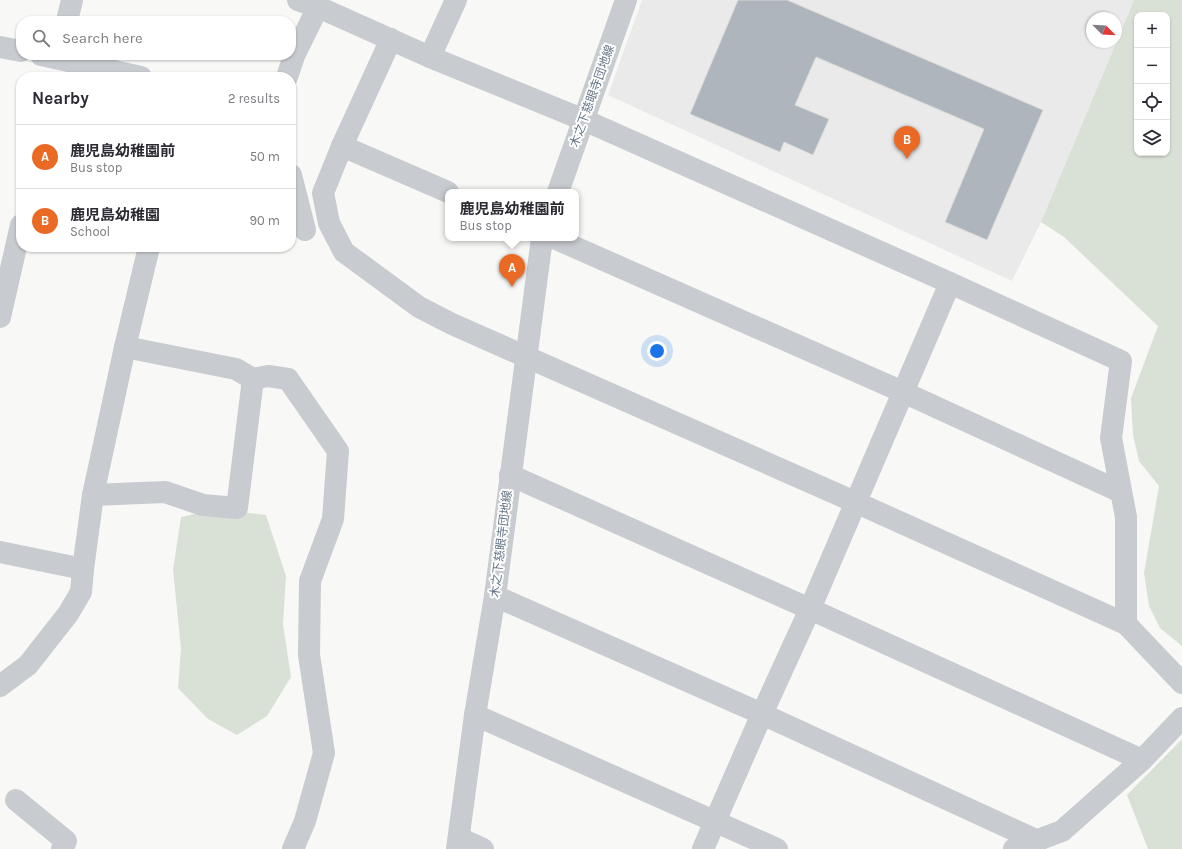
<!DOCTYPE html>
<meta charset="utf-8">
<style>
:root{--surface:#fff;--page:#f7f7f7;--text:#2b2b33;--muted:#7c7c81;--line:#e1e1e2;--accent:#ea6a25}
body{margin:0;font-family:Karla,"Noto Sans JP",sans-serif;background:var(--page);color:var(--text)}
.controls{position:absolute;right:12px;top:12px;display:grid;overflow:hidden;border-radius:8px;box-shadow:0 1px 3px #0004}
.controls button{width:36px;height:36px;display:grid;place-items:center;padding:0;border:0;border-bottom:1px solid var(--line);background:var(--surface);color:var(--text);font:20px sans-serif}
.compass{position:absolute;left:1086px;top:12px;width:36px;height:36px;border-radius:50%;background:var(--surface);box-shadow:0 1px 3px #0004;rotate:114deg}
.you{position:absolute;left:657px;top:351px;width:14px;height:14px;margin:-10px;border:3px solid #fff;border-radius:50%;background:#1a73e8;box-shadow:0 0 0 6px #1a73e833}
.badge{display:grid;place-items:center;width:26px;height:26px;border-radius:50%;background:var(--accent);color:#fff;font-size:13px;font-weight:700}
.pin{position:absolute;translate:-50% -33px;filter:drop-shadow(0 1px 2px #0008)}
.pin::after{content:'';position:absolute;top:21px;width:14px;height:12px;background:inherit;clip-path:polygon(0 0,100% 0,50% 100%)}
.popup{position:absolute;left:445px;top:189px;width:134px;height:52px;box-sizing:border-box;display:grid;place-content:center;border-radius:8px;background:var(--surface);filter:drop-shadow(0 1px 3px #0005);font-size:13px;white-space:nowrap;color:var(--muted)}
.popup b{font-size:15px;color:var(--text)}
.popup::after{content:'';position:absolute;left:50%;top:100%;margin-left:-8px;border:8px solid transparent;border-top-color:var(--surface)}
.list{margin:0;padding:0;list-style:none}
h2{display:flex;justify-content:space-between;align-items:center;height:52px;margin:0;padding:0 16px;font-size:17px}
h2 small{font-size:13px;font-weight:400;color:var(--muted)}
.list li{display:grid;grid-template-columns:26px 1fr auto;gap:12px;align-items:center;box-sizing:border-box;height:64px;padding:0 16px;border-top:1px solid var(--line)}
.list b{display:block;font-size:15px;white-space:nowrap}
.list p{margin:0;font-size:13px;white-space:nowrap;color:var(--muted)}
.list em{font-size:13px;font-style:normal;color:var(--muted)}
.icon{flex:none;width:22px;height:22px;fill:none;stroke:currentColor;stroke-width:2;stroke-linecap:round;stroke-linejoin:round}
.map{position:relative;flex:none;width:1182px;height:849px;overflow:hidden}
.search{position:absolute;background:var(--surface);box-shadow:0 1px 3px #0004;left:16px;top:16px;width:280px;height:44px;display:flex;align-items:center;gap:10px;box-sizing:border-box;padding:0 14px;border-radius:16px;color:var(--muted);font-size:15px}
.panel{position:absolute;background:var(--surface);box-shadow:0 1px 3px #0004;left:16px;top:72px;width:280px;height:180px;border-radius:16px}
.map>svg:first-child{display:block}
.built{fill:#e9eae9;fill-rule:evenodd}
.green{fill:#d9e1d7;fill-rule:evenodd}
.building{fill:#aeb5bc;stroke:#dadad8}
.lines{fill:none;stroke-linecap:round;stroke-linejoin:round}
.minor{stroke:#c8cbcf;stroke-width:22}
.tertiary{stroke:#c8cbcf;stroke-width:22}
.labels{text-anchor:middle;stroke-width:4;stroke-linejoin:round;paint-order:stroke}
.street-label{font-size:12px;fill:#667588;stroke:#fff}
</style>
<div class="map">
<svg width="1182" height="849" viewBox="0 0 1182 849">
<rect width="100%" height="100%" fill="#f8f9f6"/>
<path class="built" d="M642 0H1134L1041 222 1012 281 608 95ZM1092 18H1116V42H1092Z"/>
<g class="green">
<path d="M1134 0H1182V646L1160 628 1149 606 1144 573 1159 486 1139 461 1133 435 1131 398 1158 326 1064 237 1041 222ZM1137 15H1167V153H1137Z"/>
<polygon points="216,509 266,515 286,576 283,624 291,677 267,716 237,735 208,719 178,688 181,649 173,570 181,517"/>
<polygon points="1182,739 1182,849 1148,849 1127,795"/>
</g>
<polygon class="building" points="738,0 787,0 1043,110 987,240 945,222 984,129 816,57 795,105 829,119 813,155 784,142 780,152 690,114"/>
<g class="lines">
<g class="minor">
<polyline points="298,0 318,7 430,57 584,120 950,283 1121,361 1111,438 1126,517 1126,624 1182,683"/>
<polyline points="67,21 72,0"/>
<polyline points="391,39 342,146 323,193 329,223 344,252 419,307 452,324 855,502 1126,624"/>
<polyline points="0,47 21,51"/>
<polyline points="41,55 141,77"/>
<polyline points="430,57 456,0"/>
<polyline points="287,77 294,56 318,7"/>
<polyline points="342,146 448,192"/>
<polyline points="291,175 305,230"/>
<polyline points="554,238 903,392 1121,492"/>
<polyline points="0,317 21,225"/>
<polyline points="125,347 236,369 253,379 268,376 288,379 338,451 333,519 310,581 309,655 324,753 305,821 293,849"/>
<polyline points="510,475 810,609 1142,760"/>
<polyline points="93,495 165,492 203,505 237,508 253,379"/>
<polyline points="0,552 83,569 93,495 125,347 149,247"/>
<polyline points="495,596 762,714 1038,841"/>
<polyline points="0,686 28,665 68,614 81,592 83,569"/>
<polyline points="475,715 777,849"/>
<polyline points="16,800 66,841 62,849"/>
<polyline points="459,838 483,849"/>
<polyline points="703,849 762,714 810,609 950,283"/>
<polyline points="1014,849 1062,831 1142,760 1182,718"/>
</g>
<g class="tertiary">
<polyline points="558,192 626,0"/>
<polyline points="457,849 475,715 495,596 542,238"/>
</g>
</g>
<g class="labels">
<g class="street-label">
<text transform="translate(592 96) rotate(-70)" y="4">木之下慈眼寺団地線</text>
<text transform="translate(501 544) rotate(-83)" y="4">木之下慈眼寺団地線</text>
</g>
</g>
</svg>
<div class="controls">
<button>+</button>
<button>−</button>
<button><svg class="icon" aria-label="locate" viewBox="0 0 24 24"><circle cx="12" cy="12" r="6"/><path d="M12 2v4M12 18v4M2 12h4M18 12h4"/></svg></button>
<button><svg class="icon" aria-label="layers" viewBox="0 0 24 24"><path d="M12 4l9 5-9 5-9-5zM3 14l9 5 9-5"/></svg></button>
</div>
<svg class="compass" viewBox="-18 -18 36 36"><path d="M0-13l5 13h-10z" fill="#e53935"/><path d="M0 13l5-13h-10z" fill="#7c7c81"/></svg>
<div class="you"></div>
<div class="pin badge" style="left:512px;top:287px">A</div>
<div class="popup"><b>鹿児島幼稚園前</b>Bus stop</div>
<div class="pin badge" style="left:907px;top:159px">B</div>
<div class="search"><svg class="icon" aria-label="search" viewBox="0 0 24 24"><circle cx="10" cy="10" r="6"/><path d="M15 15l6 6"/></svg>Search here</div>
<section class="panel">
<h2>Nearby<small>2 results</small></h2>
<ul class="list">
<li><span class="badge">A</span><div><b>鹿児島幼稚園前</b><p>Bus stop</p></div><em>50 m</em></li>
<li><span class="badge">B</span><div><b>鹿児島幼稚園</b><p>School</p></div><em>90 m</em></li>
</ul>
</section>
</div>
